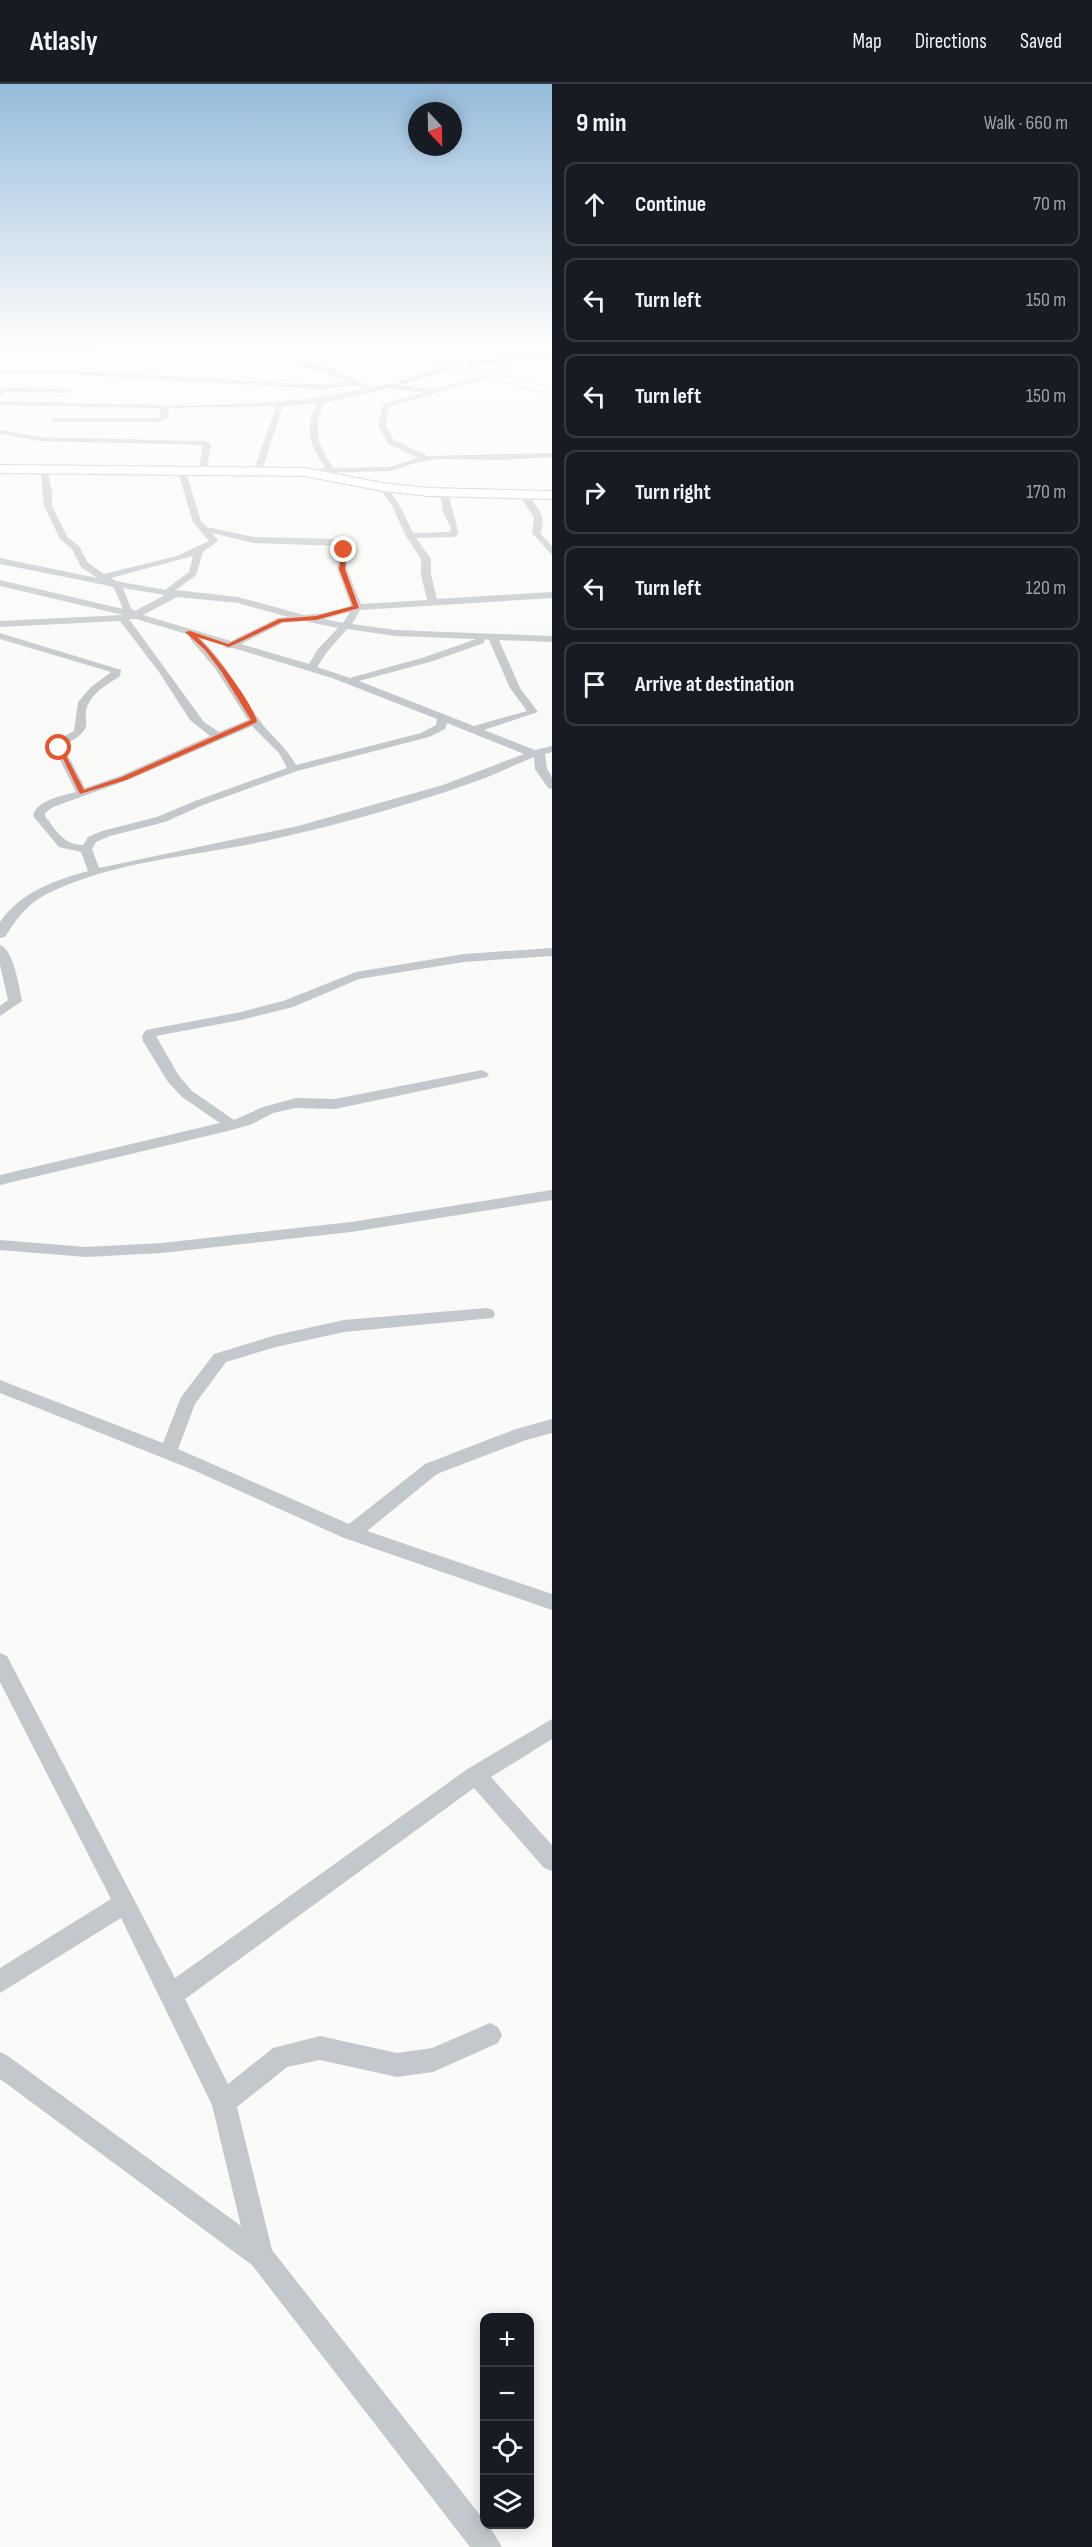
<!DOCTYPE html>
<meta charset="utf-8">
<style>
:root{--surface:#171b24;--page:#20242c;--text:#f1f3f6;--muted:#9ea1a6;--line:#363941}
body{margin:0;font-family:"Sofia Sans Condensed",sans-serif;background:var(--page);color:var(--text)}
.controls{position:absolute;right:18px;bottom:18px;display:grid;overflow:hidden;border-radius:12px;box-shadow:0 3px 15px #0003}
.controls button{width:54px;height:54px;display:grid;place-items:center;padding:0;border:0;border-bottom:2px solid var(--line);background:var(--surface);color:var(--text);font:30px sans-serif}
.compass{position:absolute;left:408px;top:18px;width:54px;height:54px;border-radius:50%;background:var(--surface);box-shadow:0 3px 15px #0003;rotate:158deg}
.stop{position:absolute;width:18px;height:18px;margin:-14px;border:4px solid #e4572e;border-radius:50%;background:#fff}
.stop.end{background:#e4572e;border-color:#fff;box-shadow:0 2px 6px #0008}
.list{margin:0;padding:0;list-style:none}
h2{display:flex;justify-content:space-between;align-items:center;height:78px;margin:0;padding:0 24px;font-size:26px}
h2 small{font-size:20px;font-weight:400;color:var(--muted)}
.list li{display:grid;grid-template-columns:39px 1fr auto;gap:18px;align-items:center;box-sizing:border-box;height:84px;margin:0 12px 12px;padding:0 12px;border:2px solid var(--line);border-radius:12px}
.list b{display:block;font-size:22px;white-space:nowrap}
.list em{font-size:20px;font-style:normal;color:var(--muted)}
.icon{flex:none;width:33px;height:33px;fill:none;stroke:currentColor;stroke-width:2;stroke-linecap:round;stroke-linejoin:round}
.map{position:relative;flex:none;width:552px;height:2463px;overflow:hidden}
header{display:flex;align-items:center;gap:36px;box-sizing:border-box;height:84px;padding:0 30px;background:var(--surface);border-bottom:2px solid var(--line)}
header strong{font-size:28px}
nav{display:flex;gap:33px;margin-inline-start:auto;font-size:21px}
main{display:flex}
aside{flex:1;background:var(--surface)}
.map>svg:first-child{display:block}
.lines{fill:none;stroke-linecap:round;stroke-linejoin:round}
.secondary-casing{stroke:#b3babf;stroke-width:2}
.street{fill:#c3c8cc;fill-rule:evenodd}
.secondary{fill:#fff;fill-rule:evenodd}
.route{fill:#e4572e}
</style>
<header>
<strong>Atlasly</strong>
<nav><a>Map</a><a>Directions</a><a>Saved</a></nav>
</header>
<main>
<div class="map">
<svg width="552" height="2463" viewBox="0 0 552 2463">
<rect width="100%" height="100%" fill="#fafaf8"/>
<g class="lines">
<g class="secondary-casing">
<g id="secondary">
<polygon points="360,256 377,256 552,305 552,311"/>
<polygon points="0,381 305,384 383,399 428,404 552,407 552,415 428,412 383,407 305,392 0,389"/>
</g>
</g>
<g class="street">
<polygon points="521,256 552,257 552,261 524,259"/>
<polygon points="0,264 97,264 100,266 97,268 0,268"/>
<path d="M552 268V272L460 283 400 301 434 306 492 289 496 291 389 323 386 342 394 356 428 372 552 369V373L500 376 437 375 415 379 391 387 321 389H318V385L325 384C309 359 305 348 316 320L283 322 262 386 258 388 254 386 276 322 169 324 168 334 159 338H55L51 336 52 334H158L160 333 161 324 0 321V317C116 319 251 330 364 305L354 301 322 305 82 291 0 290V286L82 287 322 301 347 298 326 289 294 280 297 276 332 285 373 304 390 300 400 301 397 297 459 279ZM390 304 424 309 383 320 378 342 388 360 418 374 390 383 333 384C317 358 313 348 324 319Z"/>
<polygon points="4,304 67,305 71,307 67,309 6,308 0,312 0,306"/>
<polygon points="0,346 39,353 204,357 211,360 207,385 203,387 199,385 203,361 39,357 0,350"/>
<path d="M40 383 47 385 52 408V422L68 454 79 462 88 479 104 490 177 472 209 457 193 438 177 385 181 383 185 385 201 437 207 443 254 453 338 455 347 459V485L361 520 427 516 421 491V475L406 452 392 422 379 403 380 401H386L400 422 413 449 450 448 451 444 443 428 440 409 447 407C449 413 459 447 458 450L454 453 416 454 431 475V491L437 515 552 508V514L360 526 352 540 396 546 552 552V558L499 556 520 604 538 628 484 646 535 666 552 662V668L545 670 547 685 552 693V705L548 704 535 685 534 673C513 681 493 692 471 699 407 722 340 740 274 755 201 772 121 775 53 807 30 817 18 832 5 853L0 854V838C21 808 53 797 88 787L81 768 59 763 33 732C36 716 62 712 76 708L54 664 57 656 74 647 78 618 91 603 111 588 0 555V549L121 586 120 592C110 599 96 606 90 617 77 637 101 641 66 660L64 664 85 704 120 692 210 652 190 636 159 588 120 537 0 543V537L123 531 0 502V496L123 525 114 504 110 502 0 480V474L97 494 81 483 72 465 60 455 44 422ZM212 449 253 459 340 462 337 485 351 522 324 529 304 531 238 513 176 506 196 491 203 468 218 457ZM193 472 189 488 165 506 116 497 111 494ZM123 504 165 511 135 527 131 524ZM177 513 238 519 288 533 278 534 231 557 143 531ZM350 528 343 539 324 535ZM129 535H136L190 551V555L215 584 248 636 219 648 204 638ZM304 537 338 544 318 565 309 580 241 560 283 539ZM347 545 396 552 476 555 425 573 350 594 317 583 327 568ZM200 554 224 561 226 564H233L332 594 437 635 436 641 421 649 296 681C286 662 269 651 258 634 239 607 224 577 200 554ZM485 555 489 556 510 604 527 627 474 642 359 597 433 577 484 559ZM447 639 524 670 443 701 298 742 99 784 92 765 96 758 110 752 165 738 203 721 297 687 429 653 445 645ZM252 642 279 669 287 684 195 717 157 733 102 747 88 753 83 761C63 761 56 746 45 732V729L53 723 128 696Z"/>
<path d="M520 409H526C536 422 548 432 540 449L552 462V471L532 449 534 433 519 411Z"/>
<path d="M0 861C14 866 19 903 22 917L0 932V922L8 916 0 881Z"/>
<polygon points="552,864 552,872 464,878 359,895 293,923 241,936 156,952 179,992 192,1007 234,1036 263,1023 296,1014 335,1015 482,986 489,990 487,993 335,1025 296,1024 273,1029 252,1040 232,1046 0,1101 0,1091 220,1039 182,1013 168,998 143,957 142,952 146,946 241,928 283,917 356,888 464,870"/>
<polygon points="552,1106 552,1116 351,1148 162,1169 86,1173 0,1166 0,1156 86,1163 162,1159 351,1138"/>
<polygon points="487,1224 493,1226 495,1230 493,1234 344,1248 276,1263 226,1278 195,1320 178,1365 349,1440 425,1380 516,1345 552,1335 552,1349 526,1356 437,1390 367,1447 552,1510 552,1526 344,1454 191,1385 0,1309 0,1296 163,1359 181,1313 214,1270 276,1251 344,1236"/>
<polygon points="0,1569 7,1572 175,1894 469,1684 552,1635 552,1655 491,1693 552,1761 552,1787 544,1784 474,1704 185,1915 228,2000 273,1964 320,1952 397,1969 432,1964 490,1939 498,1943 502,1951 498,1959 433,1988 397,1993 320,1976 287,1983 237,2023 272,2166 484,2436 484,2440 488,2440 502,2463 470,2463 252,2181 0,1995 0,1968 8,1972 241,2142 212,2021 121,1834 0,1909 0,1884 111,1815 0,1598"/>
</g>
<use href="#secondary" class="secondary"/>
</g>
<linearGradient id="sky" x2="0" y2="1"><stop stop-color="#96bcdc"/><stop offset="0.43" stop-color="#fdfdfc"/><stop offset="1" stop-color="#fdfdfc" stop-opacity="0"/></linearGradient>
<rect width="552" height="601" fill="url(#sky)"/>
<path class="route" d="M344 464 347 466 345 485 359 524 316 536 282 538 229 563 197 553C213 567 253 619 257 638L126 696 80 710 57 662 62 664 84 706 122 693 251 636 221 587 205 566 185 548 190 547 228 560 279 535 316 532 353 522 339 485 342 466Z"/>
</svg>
<div class="controls">
<button>+</button>
<button>−</button>
<button><svg class="icon" aria-label="locate" viewBox="0 0 24 24"><circle cx="12" cy="12" r="6"/><path d="M12 2v4M12 18v4M2 12h4M18 12h4"/></svg></button>
<button><svg class="icon" aria-label="layers" viewBox="0 0 24 24"><path d="M12 4l9 5-9 5-9-5zM3 14l9 5 9-5"/></svg></button>
</div>
<svg class="compass" viewBox="-18 -18 36 36"><path d="M0-13l5 13h-10z" fill="#e53935"/><path d="M0 13l5-13h-10z" fill="#9ea1a6"/></svg>
<div class="stop" style="left:59px;top:664px"></div>
<div class="stop end" style="left:344px;top:466px"></div>
</div>
<aside>
<h2>9 min<small>Walk · 660 m</small></h2>
<ul class="list">
<li><svg class="icon" aria-label="ahead" viewBox="0 0 24 24"><path d="M12 20V5M6 11l6-6 6 6"/></svg><div><b>Continue</b></div><em>70 m</em></li>
<li><svg class="icon" aria-label="left" viewBox="0 0 24 24"><path d="M17 20v-9H6M10 6l-5 5 5 5"/></svg><div><b>Turn left</b></div><em>150 m</em></li>
<li><svg class="icon" aria-label="left" viewBox="0 0 24 24"><path d="M17 20v-9H6M10 6l-5 5 5 5"/></svg><div><b>Turn left</b></div><em>150 m</em></li>
<li><svg class="icon" aria-label="right" viewBox="0 0 24 24"><path d="M7 20v-9h11M14 6l5 5-5 5"/></svg><div><b>Turn right</b></div><em>170 m</em></li>
<li><svg class="icon" aria-label="left" viewBox="0 0 24 24"><path d="M17 20v-9H6M10 6l-5 5 5 5"/></svg><div><b>Turn left</b></div><em>120 m</em></li>
<li><svg class="icon" aria-label="arrive" viewBox="0 0 24 24"><path d="M6 21V4h12l-3 4 3 4H6"/></svg><div><b>Arrive at destination</b></div></li>
</ul>
</aside>
</main>
